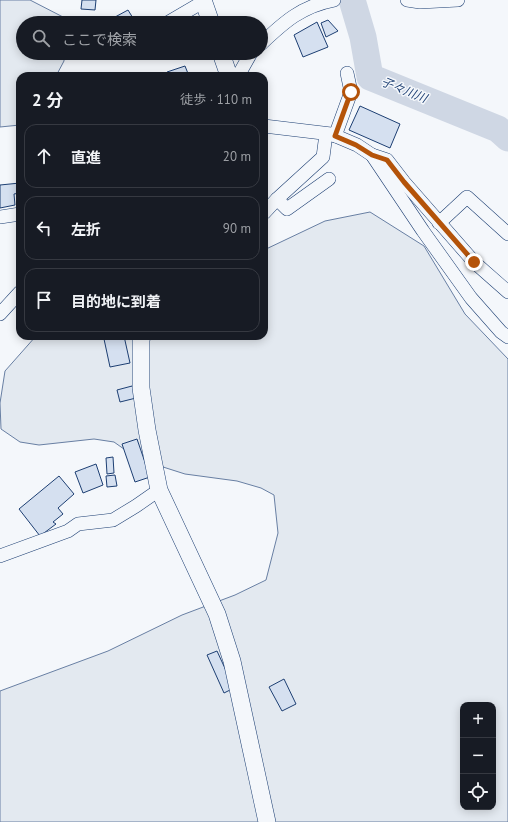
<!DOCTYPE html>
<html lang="ja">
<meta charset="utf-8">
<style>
:root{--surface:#171b24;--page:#242831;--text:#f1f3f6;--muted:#9ea1a6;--line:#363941}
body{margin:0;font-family:"PT Sans","Noto Sans JP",sans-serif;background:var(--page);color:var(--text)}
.controls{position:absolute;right:12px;bottom:12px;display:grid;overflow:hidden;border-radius:8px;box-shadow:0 2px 10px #0003}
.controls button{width:36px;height:36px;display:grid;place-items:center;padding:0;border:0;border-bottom:1px solid var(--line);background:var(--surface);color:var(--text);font:20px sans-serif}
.stop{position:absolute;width:12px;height:12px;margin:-9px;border:3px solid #b45309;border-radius:50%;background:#fff}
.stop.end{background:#b45309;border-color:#fff;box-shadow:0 1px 4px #0008}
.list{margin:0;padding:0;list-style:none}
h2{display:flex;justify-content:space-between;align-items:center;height:52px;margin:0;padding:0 16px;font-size:17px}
h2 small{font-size:13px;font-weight:400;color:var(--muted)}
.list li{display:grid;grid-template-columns:26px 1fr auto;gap:12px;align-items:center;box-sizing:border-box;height:64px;margin:0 8px 8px;padding:0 8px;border:1px solid var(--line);border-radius:12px}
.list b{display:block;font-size:15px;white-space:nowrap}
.list em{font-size:13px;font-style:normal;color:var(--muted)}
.icon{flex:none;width:22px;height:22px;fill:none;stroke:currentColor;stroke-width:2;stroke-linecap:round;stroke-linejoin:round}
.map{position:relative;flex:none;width:508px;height:822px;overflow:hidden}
.search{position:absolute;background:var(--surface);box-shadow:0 2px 10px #0003;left:16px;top:16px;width:252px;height:44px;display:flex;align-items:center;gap:10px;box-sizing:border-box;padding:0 14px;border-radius:22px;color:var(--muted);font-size:15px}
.panel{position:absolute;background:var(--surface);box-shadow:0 2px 10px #0003;left:16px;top:72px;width:252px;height:268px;border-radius:12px}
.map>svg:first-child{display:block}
.green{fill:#e3e9f0;stroke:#687fa3;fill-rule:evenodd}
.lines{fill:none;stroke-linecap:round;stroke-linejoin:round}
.river{stroke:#cfd7e4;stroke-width:27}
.building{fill:#d5e0f0;stroke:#1d3f73}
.minor-casing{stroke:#1d3f73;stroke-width:14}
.tertiary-casing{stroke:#1d3f73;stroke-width:18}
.minor{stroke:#f4f7fb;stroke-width:13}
.tertiary{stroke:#f4f7fb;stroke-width:17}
.route{stroke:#b45309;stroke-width:5}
.labels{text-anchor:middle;stroke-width:3;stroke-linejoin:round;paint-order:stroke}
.water-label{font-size:12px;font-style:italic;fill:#1d3f73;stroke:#f4f7fb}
</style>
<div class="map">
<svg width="508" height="822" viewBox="0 0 508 822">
<rect width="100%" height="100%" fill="#f4f7fb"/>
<g class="green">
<polygon points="0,0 30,0 63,17 63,23 23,23 23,53 64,53 64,61 56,76 20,76 20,125 0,127"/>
<path d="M370 212 424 246 465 314 508 359V822H0V691L108 651 182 615 235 595 266 580 278 533 274 495 261 488 237 481 185 474 138 459 114 442 94 439 39 445 20 442 1 429 0 403 5 371 36 336H264V250L325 221ZM463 705H493V807H463Z"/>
</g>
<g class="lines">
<polyline class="river" points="352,0 363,37 370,77 498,129 508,138"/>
</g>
<g class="building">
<polygon points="82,0 96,0 95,10 81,9"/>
<polygon points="128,10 136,23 104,23"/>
<polygon points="328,20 338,31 326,37 321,23"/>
<polygon points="317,22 328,47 303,57 294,35"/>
<polygon points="161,53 175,53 163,57"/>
<polygon points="185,66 189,76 168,76 167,72"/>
<polygon points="360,106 400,124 390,148 349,130"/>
<polygon points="20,183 20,193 14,194 15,205 0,208 0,185"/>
<polygon points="119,336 124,336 130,363 110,367 104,339"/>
<polygon points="132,386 136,398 120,402 117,390"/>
<polygon points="137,439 150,477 135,482 122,444"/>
<polygon points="113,457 114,473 107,474 106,458"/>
<polygon points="96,464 103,485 83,493 75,472"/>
<polygon points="115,475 117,486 107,487 106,476"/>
<polygon points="59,476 74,494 58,508 63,514 53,522 56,524 40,536 19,509"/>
<polygon points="217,651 234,688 224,693 207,655"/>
<polygon points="284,679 296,704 282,711 269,687"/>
</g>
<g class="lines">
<g class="minor-casing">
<g id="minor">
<polyline points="407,0 420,2 458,0"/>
<polyline points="167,23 203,2"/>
<path d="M261 44C284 22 302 6 334 0"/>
<polyline points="238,76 251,53"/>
<polyline points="264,126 331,134 357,145 372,155 423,231 471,298 501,332 508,337"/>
<polyline points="335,136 351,92 347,73"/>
<polyline points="372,155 387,160 404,182 474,262 508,292"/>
<polyline points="277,199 287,209 329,179"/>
<polyline points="264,213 277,199 323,157 326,134"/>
<polyline points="0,217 20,214"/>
<polyline points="439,223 467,197 508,234"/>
<polyline points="0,314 20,292"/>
<polyline points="0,556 68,531 78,524 113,520 136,506 159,490"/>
</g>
</g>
<g class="tertiary-casing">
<g id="tertiary">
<polyline points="203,0 211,23"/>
<polyline points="221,53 229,76"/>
<polyline points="142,336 141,340 141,388 147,430 159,490 217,614 232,661 267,822"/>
</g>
</g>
<use href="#minor" class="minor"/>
<use href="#tertiary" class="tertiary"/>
</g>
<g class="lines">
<polyline class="route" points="351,92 335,136 356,145 372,155 387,160 404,182 474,262"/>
</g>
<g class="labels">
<g class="water-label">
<text transform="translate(404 90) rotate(22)" y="4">子々川川</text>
</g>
</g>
</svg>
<div class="controls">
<button>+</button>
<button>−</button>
<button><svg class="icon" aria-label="locate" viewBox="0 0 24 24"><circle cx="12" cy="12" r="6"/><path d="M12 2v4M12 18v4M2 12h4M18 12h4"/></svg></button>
</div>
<div class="stop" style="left:351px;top:92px"></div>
<div class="stop end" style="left:474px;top:262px"></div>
<div class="search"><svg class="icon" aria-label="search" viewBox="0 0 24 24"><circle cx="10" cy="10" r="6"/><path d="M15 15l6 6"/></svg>ここで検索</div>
<section class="panel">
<h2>2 分<small>徒歩 · 110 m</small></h2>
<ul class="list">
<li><svg class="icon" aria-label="ahead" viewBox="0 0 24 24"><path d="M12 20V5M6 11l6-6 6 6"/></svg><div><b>直進</b></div><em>20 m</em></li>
<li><svg class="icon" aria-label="left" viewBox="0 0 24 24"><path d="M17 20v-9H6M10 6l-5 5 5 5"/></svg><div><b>左折</b></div><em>90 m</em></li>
<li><svg class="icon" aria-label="arrive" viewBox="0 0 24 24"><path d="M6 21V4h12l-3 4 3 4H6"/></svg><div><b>目的地に到着</b></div></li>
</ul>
</section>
</div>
